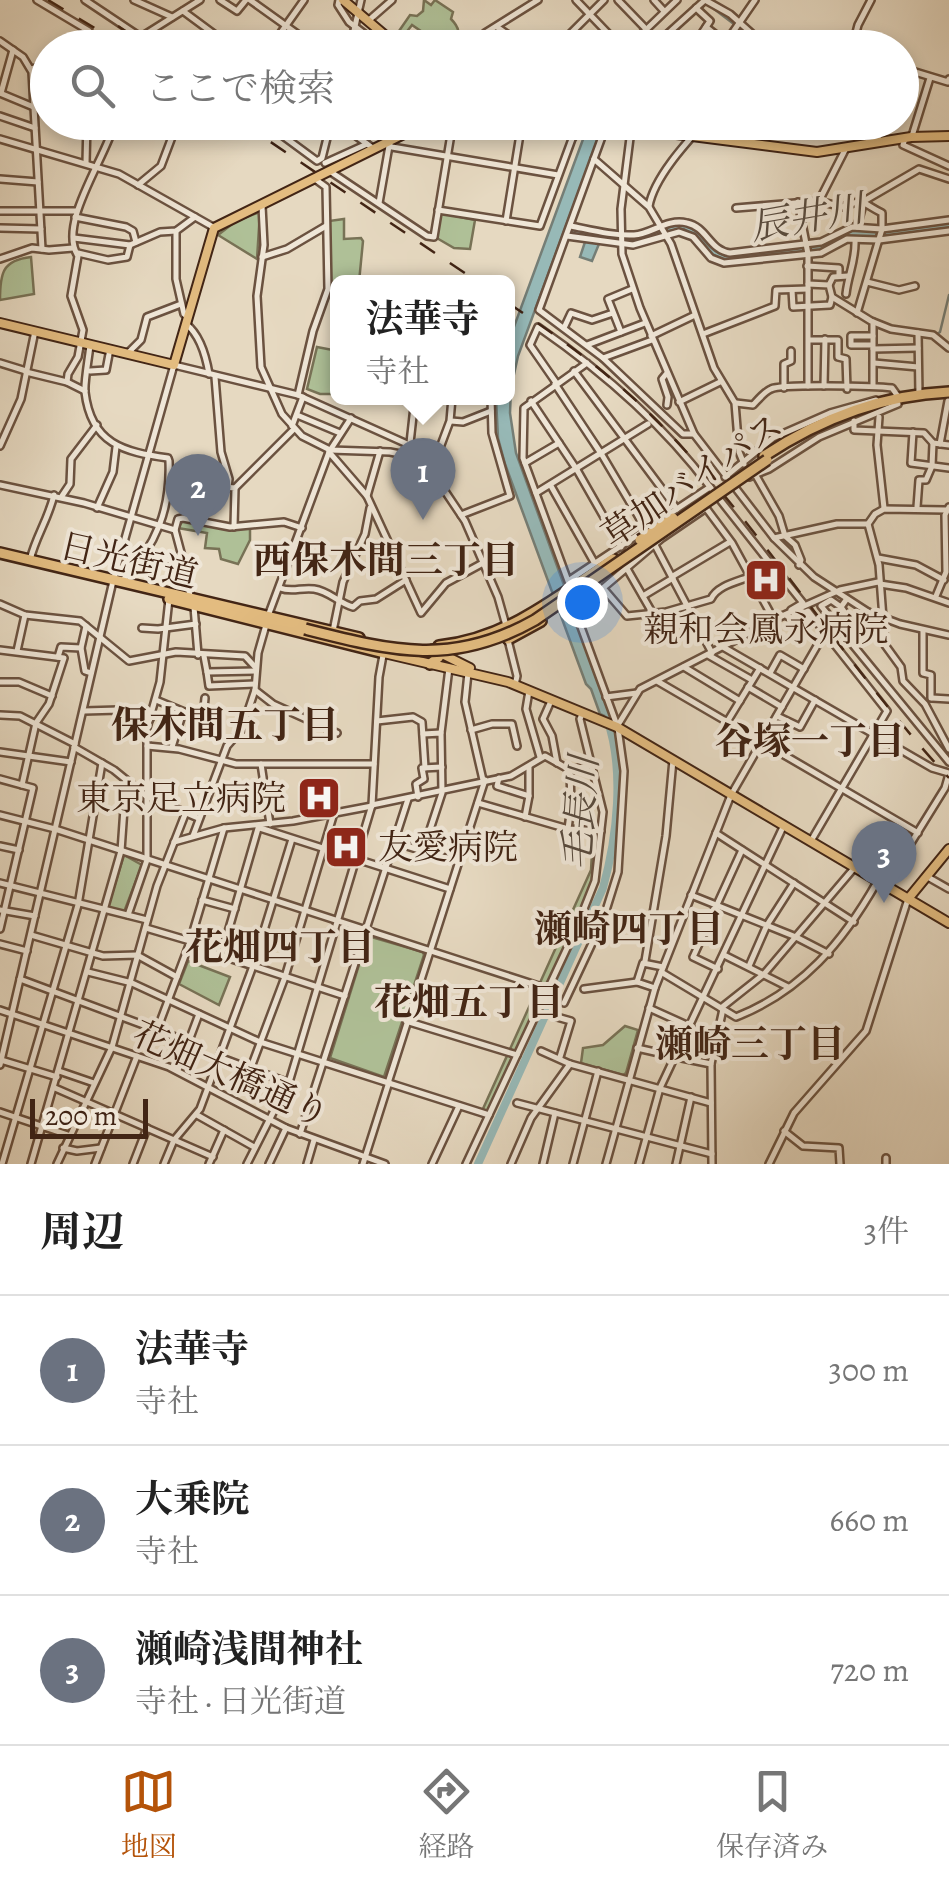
<!DOCTYPE html>
<html lang="ja">
<meta charset="utf-8">
<style>
:root{--surface:#fff;--page:#f2f2f2;--text:#222;--muted:#767676;--line:#e0e0e0;--accent:#b45309}
body{margin:0;font-family:Alegreya,"Noto Serif JP",serif;background:var(--page);color:var(--text)}
.scale{position:absolute;left:30px;bottom:25px;width:118px;box-sizing:border-box;padding-left:10px;border:5px solid #422515;border-top:0;font-size:28px;line-height:35px;white-space:nowrap;color:#422515;-webkit-text-stroke:8px #efe6d7;paint-order:stroke}
.you{position:absolute;left:582px;top:602px;width:35px;height:35px;margin:-25px;border:8px solid #fff;border-radius:50%;background:#1a73e8;box-shadow:0 0 0 15px #1a73e833}
.badge{display:grid;place-items:center;width:65px;height:65px;border-radius:50%;background:var(--accent);color:#fff;font-size:32px;font-weight:700}
.pin{position:absolute;translate:-50% -82px;filter:drop-shadow(0 2px 5px #0008)}
.pin::after{content:'';position:absolute;top:52px;width:35px;height:30px;background:inherit;clip-path:polygon(0 0,100% 0,50% 100%)}
.popup{position:absolute;left:330px;top:275px;width:185px;height:130px;box-sizing:border-box;display:grid;place-content:center;border-radius:15px;background:var(--surface);filter:drop-shadow(0 2px 8px #0005);font-size:32px;white-space:nowrap;color:var(--muted)}
.popup b{font-size:38px;color:var(--text)}
.popup::after{content:'';position:absolute;left:50%;top:100%;margin-left:-20px;border:20px solid transparent;border-top-color:var(--surface)}
.list{margin:0;padding:0;list-style:none}
h2{display:flex;justify-content:space-between;align-items:center;height:130px;margin:0;padding:0 40px;font-size:42px}
h2 small{font-size:32px;font-weight:400;color:var(--muted)}
.list li{display:grid;grid-template-columns:65px 1fr auto;gap:30px;align-items:center;box-sizing:border-box;height:150px;padding:0 40px;border-top:2px solid var(--line)}
.list b{display:block;font-size:38px;white-space:nowrap}
.list p{margin:0;font-size:32px;white-space:nowrap;color:var(--muted)}
.list em{font-size:32px;font-style:normal;color:var(--muted)}
.icon{flex:none;width:55px;height:55px;fill:none;stroke:currentColor;stroke-width:2;stroke-linecap:round;stroke-linejoin:round}
.map{position:relative;flex:none;width:949px;height:1164px;overflow:hidden}
.search{position:absolute;background:var(--surface);box-shadow:0 5px 15px #0003;left:30px;right:30px;top:30px;height:110px;display:flex;align-items:center;gap:25px;box-sizing:border-box;padding:0 35px;border-radius:55px;color:var(--muted);font-size:38px}
.sheet{height:580px;background:var(--surface)}
nav{display:flex;justify-content:space-around;align-items:center;box-sizing:border-box;height:140px;border-top:2px solid var(--line);background:var(--surface);font-size:28px;color:var(--muted)}
nav a{display:grid;justify-items:center;gap:5px}
nav .on{color:var(--accent)}
.map>svg:first-child{display:block}
.green{fill:#afc097;stroke:#787256;stroke-width:2.5}
.water{fill:#97b9b7;stroke:#757e76;stroke-width:2.5}
.lines{fill:none;stroke-linecap:round;stroke-linejoin:round}
.stream{stroke:#757e76;stroke-width:2.5}
.river{stroke:#97b9b7;stroke-width:8}
.minor-casing{stroke:#6b5240;stroke-width:10}
.major-casing{stroke:#422515;stroke-width:12}
.highway-casing{stroke:#422515;stroke-width:14}
.minor{stroke:#efe6d7;stroke-width:5}
.major{stroke:#e3bc80;stroke-width:8}
.highway{stroke:#e3bc80;stroke-width:9}
.rail{stroke:#422515;stroke-width:2.5;stroke-dasharray:18 18;stroke-linecap:butt}
.highway-bridge-casing{stroke:#422515;stroke-width:14;stroke-linecap:butt}
.highway-bridge{stroke:#e3bc80;stroke-width:9}
.labels{text-anchor:middle;stroke-width:8;stroke-linejoin:round;paint-order:stroke}
.street-label{font-size:35px;fill:#422515;stroke:#efe6d7}
.poi-label{font-size:35px;fill:#422515;stroke:#efe6d7}
.water-label{font-size:38px;font-style:italic;fill:#574a3e;stroke:#efe6d7}
.neighbourhood-label{font-size:38px;font-weight:bold;fill:#422515;stroke:#efe6d7}
</style>
<div class="map">
<svg width="949" height="1164" viewBox="0 0 949 1164">
<rect width="100%" height="100%" fill="#e6d9c1"/>
<filter id="stains"><feTurbulence type="fractalNoise" baseFrequency=".002" numOctaves="4"/><feColorMatrix values="0 0 0 0 .2 0 0 0 0 .09 0 0 0 0 .02 0 0 0 .5 -.17"/></filter>
<radialGradient id="worn" r=".72"><stop offset=".6" stop-color="#630" stop-opacity="0"/><stop offset="1" stop-color="#630" stop-opacity=".3"/></radialGradient>
<g class="green">
<path d="M424 0 431 5 435 0 453 12 451 19C459 27 461 34 455 46L442 38 437 47H423L428 36 412 25 405 34 399 31 410 15 417 16 423 11Z"/>
<polygon points="260,212 257,259 218,235 236,221"/>
<polygon points="441,213 475,220 470,249 454,248 435,237"/>
<polygon points="344,219 344,239 361,238 363,241 359,282 338,282 338,288 330,284 329,221"/>
<path d="M31 257 34 294 0 300C0 274 2 260 31 257Z"/>
<polygon points="317,347 338,351 338,387 332,394 320,394 307,389"/>
<polygon points="183,520 233,529 250,528 250,540 238,564 221,559 219,549 205,548 207,533 178,528"/>
<polygon points="599,834 593,883 586,903 489,1112 482,1111 591,870 593,835"/>
<polygon points="124,855 142,865 124,912 108,907"/>
<polygon points="368,936 423,952 424,955 384,1077 330,1058"/>
<polygon points="188,961 230,977 219,1005 179,984"/>
<polygon points="625,1026 638,1030 626,1073 623,1075 581,1063 583,1048 603,1045"/>
</g>
<g class="water">
<polygon points="589,123 604,123 518,356 511,388 510,413 516,453 613,720 600,714 591,689 586,684 505,464 498,438 496,398 508,398 508,343"/>
<path d="M681 224C703 230 702 245 719 253 736 261 789 249 809 246V251L727 261 709 253 699 239 684 229 668 231 639 242 601 239 592 261 580 257 587 236 570 234 572 228 629 237Z"/>
</g>
<g class="lines">
<g class="stream">
<polyline points="714,9 759,43"/>
<polyline points="937,334 940,332 949,295"/>
</g>
<g class="river">
<polyline points="802,250 826,246 848,233 885,234 949,226"/>
<path d="M478 1164 603 888C617 837 625 770 607 719"/>
</g>
<g class="minor-casing">
<g id="minor">
<polyline points="37,0 89,31 89,48"/>
<polyline points="85,0 157,48"/>
<polyline points="134,0 172,17"/>
<polyline points="220,0 237,11 246,0"/>
<polyline points="250,0 317,48"/>
<polyline points="339,0 338,5 349,22 383,48"/>
<polyline points="576,0 622,48"/>
<polyline points="618,0 644,27"/>
<polyline points="654,0 664,11"/>
<polyline points="705,0 730,14 768,48"/>
<polyline points="183,11 233,48"/>
<polyline points="368,21 392,0"/>
<polyline points="497,27 527,48"/>
<polyline points="706,27 733,48"/>
<polyline points="141,37 200,0"/>
<polyline points="0,41 23,57 32,72 42,249"/>
<polyline points="270,48 304,0"/>
<polyline points="350,48 361,0"/>
<polyline points="476,48 485,33 538,0"/>
<polyline points="556,48 604,0"/>
<polyline points="627,48 677,0"/>
<polyline points="652,48 705,0"/>
<polyline points="692,48 710,21 696,8"/>
<polyline points="722,48 755,0"/>
<polyline points="852,48 858,25 871,0"/>
<polyline points="902,68 948,82 949,79"/>
<polyline points="31,69 48,65"/>
<polyline points="0,93 48,113"/>
<polyline points="1,93 13,50"/>
<polyline points="0,116 35,128"/>
<polyline points="71,122 86,129"/>
<polyline points="264,122 317,161 322,158 331,122"/>
<polyline points="337,122 374,149"/>
<polyline points="857,122 880,140"/>
<polyline points="607,123 539,310 603,358 683,434 694,434"/>
<polyline points="631,130 621,209 622,254 640,308 694,434 774,538 814,577 868,612 900,624 949,635"/>
<polyline points="662,132 669,122"/>
<polyline points="912,136 930,78"/>
<polyline points="905,138 903,145 949,166"/>
<polyline points="0,139 119,174 213,227"/>
<polyline points="386,143 392,147 558,175"/>
<polyline points="594,159 649,207 671,244 714,368 735,403 739,452 744,464"/>
<polyline points="86,163 87,122"/>
<polyline points="325,163 367,144"/>
<polyline points="331,172 427,236 434,237 453,122"/>
<polyline points="0,179 38,182"/>
<polyline points="138,185 161,166 175,129"/>
<polyline points="819,201 845,150"/>
<polyline points="864,201 919,169 949,179"/>
<polyline points="798,202 808,254 808,386"/>
<polyline points="379,203 389,146"/>
<polyline points="262,206 264,245 257,296 261,367 282,414 302,436 330,450 390,452 426,459"/>
<path d="M649 206C654 178 685 144 705 122"/>
<path d="M736 208 819 201 842 207C866 198 860 202 882 213V229L857 313"/>
<polyline points="438,210 540,226 572,139 582,123"/>
<polyline points="0,211 76,211"/>
<polyline points="75,217 126,227 133,231 136,242"/>
<polyline points="506,221 522,122"/>
<path d="M571 226C591 230 613 236 634 235 652 234 667 218 687 223 707 227 709 250 730 253L821 242 852 227 882 229 949 220"/>
<polyline points="857,227 864,201"/>
<polyline points="0,228 41,229"/>
<polyline points="176,231 176,279 184,314 188,317"/>
<polyline points="567,236 633,245 679,232 693,237 711,258 724,263 821,253 847,239 879,240 949,231"/>
<polyline points="74,238 130,245 160,232 176,231 195,217"/>
<polyline points="78,253 108,260 127,257 130,245"/>
<polyline points="262,257 287,249 326,226"/>
<polyline points="0,259 32,248 49,250 73,248"/>
<polyline points="807,266 839,268 839,276"/>
<polyline points="867,282 899,290 915,286"/>
<polyline points="808,284 829,285 832,297 871,321 891,329 933,335 949,348"/>
<polyline points="829,285 833,277 848,276"/>
<polyline points="792,290 793,307 830,305 832,297"/>
<path d="M846 294C848 275 856 260 855 240"/>
<polyline points="873,322 873,386"/>
<path d="M186 324C200 335 206 356 209 374"/>
<polyline points="564,328 571,313 592,320 613,313"/>
<polyline points="621,332 608,299 632,289"/>
<polyline points="918,333 919,395"/>
<polyline points="703,334 775,306 776,290 808,289"/>
<polyline points="651,336 695,315"/>
<polyline points="809,340 838,340 838,357 846,359 847,389"/>
<path d="M90 345C89 356 84 382 85 392 91 444 124 452 168 458L169 461C171 509 156 546 123 580"/>
<polyline points="587,345 645,323"/>
<polyline points="872,345 851,345 851,336 873,336"/>
<polyline points="873,349 918,348"/>
<polyline points="128,353 141,340 147,317 181,304"/>
<polyline points="603,358 652,340"/>
<polyline points="0,363 26,371"/>
<polyline points="874,363 918,367"/>
<polyline points="90,371 106,370 110,349"/>
<polyline points="574,371 677,509"/>
<polyline points="26,372 67,382 85,391"/>
<polyline points="215,377 221,452 229,479 228,488"/>
<path d="M67 382 68 374 78 357 83 330 71 296 78 256C57 224 106 158 115 122"/>
<polyline points="555,384 602,455 647,531"/>
<path d="M557 384 530 345 538 327C603 372 663 424 710 487L568 581 523 458 524 408 587 363"/>
<polyline points="824,386 825,339"/>
<polyline points="784,388 784,364 791,361 791,351"/>
<polyline points="298,395 313,331 328,289 326,187 315,179"/>
<polyline points="531,401 577,470"/>
<polyline points="679,402 720,382"/>
<path d="M736 403 753 405C757 401 765 391 771 389 781 384 877 386 892 388L897 395"/>
<polyline points="667,405 668,397 662,379 667,373"/>
<polyline points="297,415 340,433"/>
<polyline points="879,417 877,445 884,508"/>
<polyline points="451,421 463,422 491,411"/>
<polyline points="854,421 854,430 924,433 933,443 949,445"/>
<polyline points="292,426 303,397"/>
<polyline points="913,432 911,463 949,468"/>
<polyline points="410,443 415,398"/>
<polyline points="940,444 948,401"/>
<polyline points="0,446 21,399 35,331"/>
<polyline points="329,452 367,496 421,613 446,583 483,563"/>
<polyline points="525,463 559,443"/>
<polyline points="432,469 450,421 452,398"/>
<polyline points="577,470 621,547"/>
<polyline points="755,474 779,516 785,536 795,545 801,560 799,565"/>
<polyline points="725,477 773,438 830,413 876,400"/>
<polyline points="749,477 769,469 819,437 898,404"/>
<polyline points="170,482 235,488 234,527"/>
<polyline points="0,485 84,503 175,530"/>
<polyline points="551,486 594,562"/>
<polyline points="710,487 770,563"/>
<polyline points="235,488 294,429"/>
<polyline points="536,493 648,424"/>
<polyline points="62,496 70,484 71,459 97,425"/>
<polyline points="367,496 380,451"/>
<polyline points="917,507 919,480 926,480 932,466 933,443"/>
<polyline points="97,508 113,472 116,447"/>
<polyline points="946,510 884,509 875,514 868,524 879,565 885,645 901,667 903,681 925,704 949,749"/>
<polyline points="461,515 510,496 492,433 491,398"/>
<polyline points="774,538 837,524 868,524"/>
<polyline points="655,545 712,653"/>
<polyline points="878,558 916,565 944,580"/>
<polyline points="142,559 183,560 175,530 178,519 183,518 230,527 284,522 302,528"/>
<path d="M30 560C36 536 48 520 54 495"/>
<polyline points="183,560 190,596"/>
<polyline points="626,567 653,614"/>
<polyline points="673,576 730,542"/>
<polyline points="749,576 771,563 803,603 791,610"/>
<path d="M749 577C736 582 717 586 711 599L666 612 627 616 603 588 662 538 706 508 732 543 774 620"/>
<polyline points="880,584 906,588 949,603"/>
<path d="M280 588C293 593 301 587 314 589 329 591 339 603 353 607L360 601 376 599 406 580"/>
<polyline points="643,596 673,578"/>
<polyline points="936,596 946,572 945,515 949,507"/>
<polyline points="846,600 841,607 831,600 821,606 949,762"/>
<polyline points="0,604 25,615 80,621 129,661 176,652 245,656 256,668"/>
<polyline points="194,607 198,655"/>
<path d="M841 607C858 631 851 635 884 633"/>
<polyline points="268,616 329,452 351,418"/>
<polyline points="787,616 791,618 808,611 887,711 811,841"/>
<polyline points="850,619 865,618 868,612"/>
<polyline points="86,626 81,648 85,671 91,673"/>
<polyline points="142,628 158,629 196,624"/>
<polyline points="923,630 923,673 931,675 931,698"/>
<polyline points="333,631 343,582 365,534 370,508"/>
<polyline points="508,640 517,676 515,685"/>
<polyline points="723,647 932,768 949,773"/>
<polyline points="0,650 64,658 49,704 36,723 22,785"/>
<polyline points="17,651 25,615"/>
<polyline points="708,655 752,680"/>
<polyline points="204,656 207,672 256,671"/>
<polyline points="58,657 61,647 81,648"/>
<polyline points="684,667 740,701"/>
<polyline points="207,672 209,686 255,684"/>
<polyline points="468,673 465,702 483,780"/>
<polyline points="770,673 780,655 804,669"/>
<polyline points="657,681 918,833"/>
<polyline points="0,682 19,682 52,696"/>
<polyline points="748,687 782,707"/>
<polyline points="255,690 273,704 337,733"/>
<polyline points="529,691 526,709 540,757"/>
<polyline points="606,697 637,693"/>
<polyline points="932,698 949,699"/>
<polyline points="156,700 204,720"/>
<polyline points="551,701 543,719 552,736 557,763"/>
<polyline points="84,711 119,710 150,719"/>
<polyline points="0,715 20,716 75,744"/>
<polyline points="777,716 800,727 815,700"/>
<polyline points="377,721 413,717 422,722 425,768"/>
<polyline points="727,722 760,668"/>
<polyline points="618,725 640,689 784,615 840,590 878,582"/>
<polyline points="202,730 205,698"/>
<polyline points="471,730 492,724 512,724 517,746"/>
<polyline points="441,733 449,668"/>
<polyline points="423,734 441,733 442,793 423,851"/>
<polyline points="147,746 179,749 236,764 374,764"/>
<polyline points="74,747 114,770 146,796 198,818"/>
<polyline points="172,747 183,712"/>
<polyline points="0,752 71,762"/>
<polyline points="261,764 270,824"/>
<polyline points="499,778 497,786 529,796"/>
<polyline points="0,779 33,788 0,929"/>
<polyline points="418,797 416,784 424,779 422,768 442,767"/>
<polyline points="478,803 568,829 601,831"/>
<polyline points="372,805 511,776 545,756 570,770 592,765"/>
<polyline points="0,815 55,829 548,989"/>
<polyline points="525,817 529,796 529,767"/>
<polyline points="260,828 450,889"/>
<polyline points="568,829 571,806 570,770"/>
<polyline points="716,833 854,922"/>
<polyline points="193,836 227,746 242,729 255,690 258,653 266,625"/>
<polyline points="174,842 224,828 293,821 372,806"/>
<polyline points="394,842 458,862"/>
<polyline points="0,846 19,850"/>
<polyline points="926,876 949,889"/>
<polyline points="0,883 147,920"/>
<polyline points="885,885 945,788 949,774"/>
<polyline points="691,895 796,937 829,954"/>
<polyline points="202,900 235,909"/>
<polyline points="0,910 35,916"/>
<polyline points="128,915 147,860 147,728 160,682 169,599"/>
<polyline points="565,926 576,929"/>
<polyline points="146,928 190,941"/>
<polyline points="31,935 103,956 137,955 177,977"/>
<polyline points="0,944 27,951"/>
<polyline points="189,945 345,996"/>
<polyline points="724,955 788,987"/>
<polyline points="221,956 259,825"/>
<polyline points="645,961 666,836 673,760"/>
<polyline points="749,966 767,925 794,883"/>
<polyline points="718,969 693,957 742,850"/>
<polyline points="88,972 132,983 260,1042 489,1115"/>
<polyline points="661,972 721,1008 764,974 855,867"/>
<polyline points="20,979 189,1042"/>
<polyline points="655,988 637,982 643,963 663,967"/>
<polyline points="584,989 637,982"/>
<polyline points="564,1003 603,920 618,872 624,771 618,728 570,597"/>
<polyline points="649,1008 691,1027"/>
<path d="M721 1008 736 1017C802 991 843 942 877 882"/>
<polyline points="0,1010 169,1067 286,1128 385,1164"/>
<polyline points="557,1017 571,1021 560,1057"/>
<polyline points="406,1021 517,1055"/>
<polyline points="157,1030 189,945 224,828"/>
<polyline points="637,1048 677,1057"/>
<polyline points="541,1051 570,1064 711,1103"/>
<polyline points="219,1057 289,1083"/>
<polyline points="677,1057 711,1064 723,1009"/>
<polyline points="1,1060 57,1077"/>
<polyline points="711,1064 712,1164"/>
<polyline points="0,1065 113,581 174,365 298,395 416,448 465,521 498,597 507,629"/>
<polyline points="178,1070 199,1014"/>
<polyline points="250,1070 285,977 334,813"/>
<polyline points="59,1071 94,1083"/>
<polyline points="388,1083 485,780"/>
<polyline points="55,1088 213,1157"/>
<polyline points="517,1103 712,1154"/>
<polyline points="0,1112 68,1135"/>
<polyline points="197,1115 254,1147"/>
<polyline points="784,1131 803,1146 839,1148 840,1164"/>
<polyline points="300,1134 408,799"/>
<polyline points="63,1148 77,1151 101,1148"/>
<polyline points="2,1164 78,905 102,763"/>
<polyline points="31,1164 121,851 126,780"/>
<polyline points="57,1164 112,1047 157,886 186,812"/>
<polyline points="95,1164 137,1056"/>
<polyline points="133,1164 147,1128"/>
<polyline points="164,1164 174,1140 200,1109 253,966 292,839"/>
<polyline points="209,1164 224,1130"/>
<polyline points="247,1164 290,1079 372,805 379,677 384,650"/>
<polyline points="269,1164 286,1128"/>
<polyline points="307,1164 314,1140"/>
<polyline points="363,1164 389,1082"/>
<polyline points="432,1164 459,1106"/>
<polyline points="466,1164 576,929 595,881 603,812 580,719 582,714"/>
<polyline points="511,1164 531,1118 570,1064"/>
<polyline points="543,1164 555,1113"/>
<polyline points="573,1164 598,1071"/>
<polyline points="606,1164 655,988 731,795 825,632"/>
<polyline points="639,1164 660,1088 784,825"/>
<polyline points="676,1164 691,1097"/>
<polyline points="769,1164 794,1113 866,1031 908,899"/>
<polyline points="886,1164 886,1158"/>
</g>
</g>
<g class="major-casing">
<g id="major">
<polyline points="343,0 400,48"/>
<polyline points="582,122 817,152 911,137 949,136"/>
<polyline points="0,323 174,365 214,228 428,122"/>
<polyline points="438,652 470,668"/>
<polyline points="384,653 508,682 617,727 949,923"/>
<polyline points="908,899 949,849"/>
</g>
</g>
<g class="highway-casing">
<g id="highway">
<path d="M764 456C820 419 881 395 949 392"/>
<polyline points="0,553 359,638"/>
<polyline points="169,599 384,653"/>
<polyline points="508,639 541,621"/>
<path d="M439 646C507 639 559 596 613 559"/>
<polyline points="430,664 439,657 438,652 433,650"/>
</g>
</g>
<use href="#minor" class="minor"/>
<use href="#major" class="major"/>
<use href="#highway" class="highway"/>
<g class="rail">
<polyline points="48,0 128,48"/>
<polyline points="118,26 151,48"/>
<polyline points="241,122 478,282"/>
<path d="M508 303C559 337 609 373 652 416 762 525 843 664 949 778"/>
</g>
<g class="highway-bridge-casing">
<g id="highway-bridge">
<polyline points="640,540 673,518"/>
<path d="M305 629C392 651 452 667 535 620L767 460"/>
</g>
</g>
<use href="#highway-bridge" class="highway-bridge"/>
</g>
<defs>
<g id="hospital-square" transform="scale(2.25)"><rect x="-9" y="-9" width="18" height="18" rx="4" fill="#8f2418" stroke="#efe6d7"/><path d="M-5-5h3v3.5h4V-5h3V5h-3V1.5h-4V5h-3Z" fill="#fff"/></g>
</defs>
<g fill-rule="evenodd">
<use href="#hospital-square" x="766" y="580"/>
<use href="#hospital-square" x="319" y="798"/>
<use href="#hospital-square" x="346" y="847"/>
</g>
<g class="labels">
<g class="street-label">
<text transform="translate(692 480) rotate(-34)" y="12">草加バイパス</text>
<text transform="translate(129 560) rotate(13)" y="12">日光街道</text>
<text transform="translate(231 1074) rotate(24)" y="12">花畑大橋通り</text>
</g>
<g class="poi-label">
<text x="766" y="641">親和会鳳永病院</text>
<text x="286" y="810" text-anchor="end">東京足立病院</text>
<text x="378" y="859" text-anchor="start">友愛病院</text>
</g>
<g class="water-label">
<text transform="translate(807 217) rotate(-10)" y="13">辰井川</text>
<text transform="translate(580 813) rotate(-86)" y="13">毛長川</text>
</g>
<g class="neighbourhood-label">
<text x="386" y="573">西保木間三丁目</text>
<text x="225" y="738">保木間五丁目</text>
<text x="810" y="754">谷塚一丁目</text>
<text x="629" y="942">瀬崎四丁目</text>
<text x="280" y="960">花畑四丁目</text>
<text x="469" y="1015">花畑五丁目</text>
<text x="750" y="1057">瀬崎三丁目</text>
</g>
</g>
<rect width="100%" height="100%" filter="url(#stains)"/>
<rect width="100%" height="100%" fill="url(#worn)"/>
</svg>
<div class="scale">200 m</div>
<div class="you"></div>
<div class="pin badge" style="left:423px;top:520px;background:#6b7280">1</div>
<div class="popup"><b>法華寺</b>寺社</div>
<div class="pin badge" style="left:198px;top:536px;background:#6b7280">2</div>
<div class="pin badge" style="left:884px;top:903px;background:#6b7280">3</div>
<div class="search"><svg class="icon" aria-label="search" viewBox="0 0 24 24"><circle cx="10" cy="10" r="6"/><path d="M15 15l6 6"/></svg>ここで検索</div>
</div>
<section class="sheet">
<h2>周辺<small>3件</small></h2>
<ul class="list">
<li><span class="badge" style="background:#6b7280">1</span><div><b>法華寺</b><p>寺社</p></div><em>300 m</em></li>
<li><span class="badge" style="background:#6b7280">2</span><div><b>大乗院</b><p>寺社</p></div><em>660 m</em></li>
<li><span class="badge" style="background:#6b7280">3</span><div><b>瀬崎浅間神社</b><p>寺社 · 日光街道</p></div><em>720 m</em></li>
</ul>
</section>
<nav>
<a class="on"><svg class="icon" aria-label="map" viewBox="0 0 24 24"><path d="M3 6l6-2 6 2 6-2v14l-6 2-6-2-6 2zM9 4v14M15 6v14"/></svg>地図</a>
<a><svg class="icon" aria-label="directions" viewBox="0 0 24 24"><path d="M12 3l9 9-9 9-9-9zM9 14v-3h6M13 9l2 2-2 2"/></svg>経路</a>
<a><svg class="icon" aria-label="saved" viewBox="0 0 24 24"><path d="M7 4h10v16l-5-4-5 4z"/></svg>保存済み</a>
</nav>
